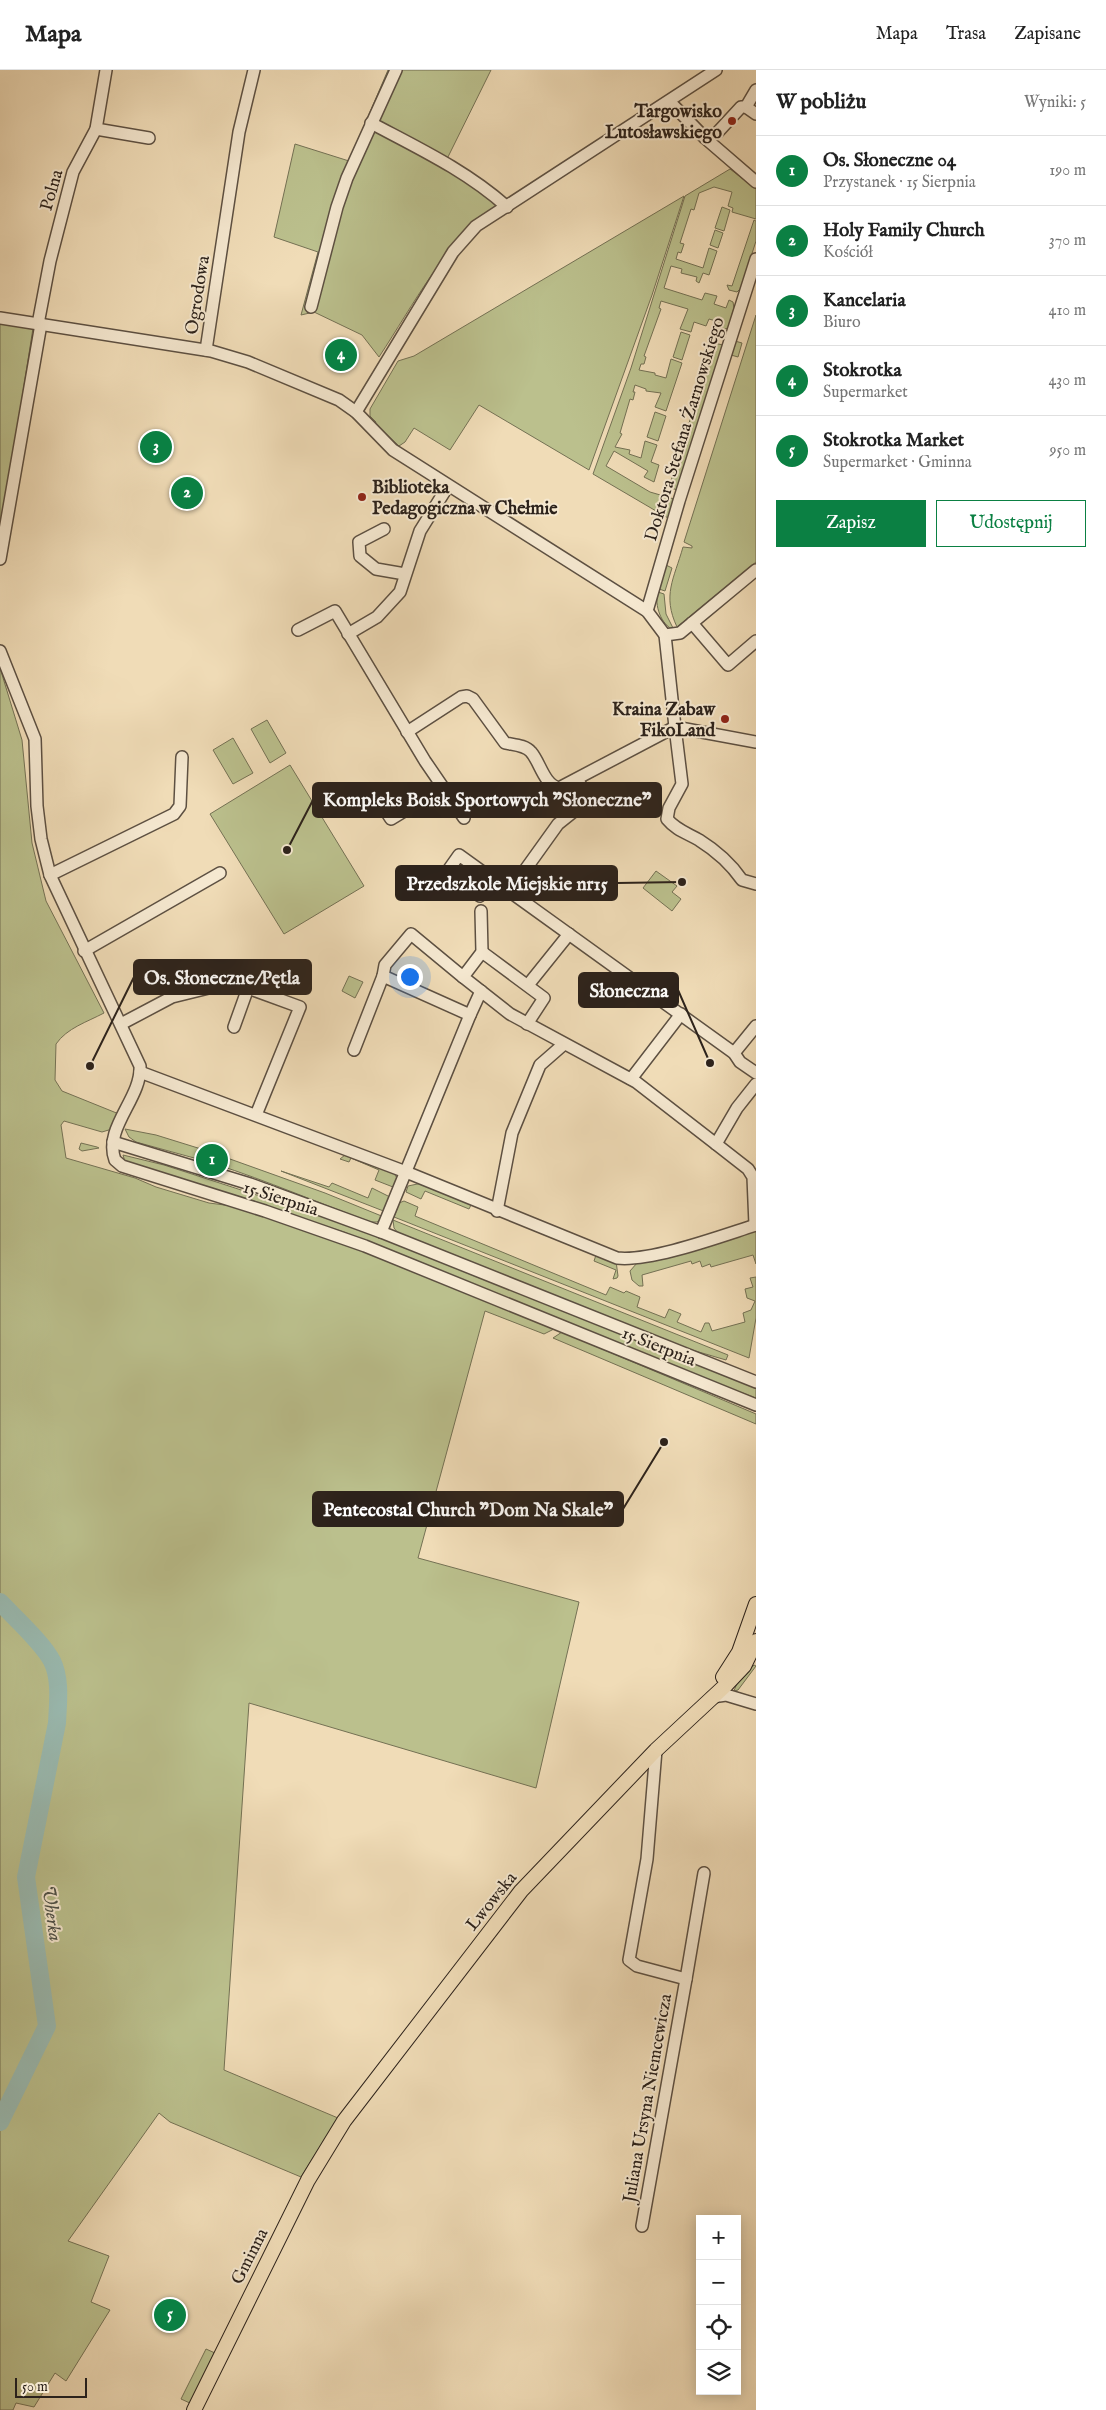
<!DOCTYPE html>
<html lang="pl">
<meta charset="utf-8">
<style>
:root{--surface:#fff;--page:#f6f6f6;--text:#222;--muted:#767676;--line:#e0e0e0;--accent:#0b8043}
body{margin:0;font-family:"IM FELL English",serif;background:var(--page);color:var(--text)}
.controls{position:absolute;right:15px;bottom:15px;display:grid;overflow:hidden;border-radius:0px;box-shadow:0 2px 12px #0003}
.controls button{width:45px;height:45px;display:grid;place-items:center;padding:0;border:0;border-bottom:1px solid var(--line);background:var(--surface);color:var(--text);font:25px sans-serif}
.scale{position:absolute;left:15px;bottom:12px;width:72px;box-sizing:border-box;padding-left:5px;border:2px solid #2c221b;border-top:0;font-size:14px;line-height:18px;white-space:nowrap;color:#2c221b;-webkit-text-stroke:4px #f5e8d0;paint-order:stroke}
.you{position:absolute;left:409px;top:906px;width:18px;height:18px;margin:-12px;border:4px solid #fff;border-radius:50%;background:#1a73e8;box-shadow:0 0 0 8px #1a73e833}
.badge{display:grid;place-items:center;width:32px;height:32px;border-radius:50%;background:var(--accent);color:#fff;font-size:16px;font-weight:700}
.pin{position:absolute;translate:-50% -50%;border:2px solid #fff;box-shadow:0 1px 5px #0006}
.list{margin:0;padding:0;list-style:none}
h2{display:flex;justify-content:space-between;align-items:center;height:65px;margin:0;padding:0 20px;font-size:21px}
h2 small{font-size:16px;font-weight:400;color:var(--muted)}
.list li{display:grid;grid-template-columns:32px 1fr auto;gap:15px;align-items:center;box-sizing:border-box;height:70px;padding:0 20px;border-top:1px solid var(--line)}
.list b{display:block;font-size:19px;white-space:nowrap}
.list p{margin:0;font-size:16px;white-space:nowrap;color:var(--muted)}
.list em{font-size:16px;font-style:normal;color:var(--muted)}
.actions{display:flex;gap:10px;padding:15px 20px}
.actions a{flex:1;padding:11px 0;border:1px solid var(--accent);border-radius:0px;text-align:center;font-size:18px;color:var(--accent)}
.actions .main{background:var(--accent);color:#fff}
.icon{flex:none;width:28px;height:28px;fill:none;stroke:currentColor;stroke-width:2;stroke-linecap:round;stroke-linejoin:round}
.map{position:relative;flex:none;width:756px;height:2340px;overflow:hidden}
header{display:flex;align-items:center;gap:30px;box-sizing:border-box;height:70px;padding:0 25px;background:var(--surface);border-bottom:1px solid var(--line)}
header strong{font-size:24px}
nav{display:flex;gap:28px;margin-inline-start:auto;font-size:18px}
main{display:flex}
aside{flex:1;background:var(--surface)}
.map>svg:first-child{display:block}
.green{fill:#bbc08d;stroke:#747154}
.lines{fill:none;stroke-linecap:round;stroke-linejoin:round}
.river{stroke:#9abbb2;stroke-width:18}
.minor-casing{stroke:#5d5042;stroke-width:14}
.major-casing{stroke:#2c221b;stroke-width:16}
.minor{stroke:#f5e8d0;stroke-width:11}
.major{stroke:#f0dcb7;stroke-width:14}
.poi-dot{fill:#8f2418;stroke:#f5e8d0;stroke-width:2}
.labels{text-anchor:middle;stroke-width:4;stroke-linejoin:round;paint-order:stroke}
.poi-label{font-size:18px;font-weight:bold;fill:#2c221b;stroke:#f5e8d0;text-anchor:end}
.street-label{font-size:18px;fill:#2c221b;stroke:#f5e8d0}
.water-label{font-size:19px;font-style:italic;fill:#4d5048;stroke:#f5e8d0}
.leader{fill:none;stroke:#2c221b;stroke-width:2}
.callout-dot{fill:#2c221b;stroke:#f5e8d0;stroke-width:2}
.callout{fill:#2c221b;stroke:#2c221b;stroke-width:2}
.callout-label{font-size:19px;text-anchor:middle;font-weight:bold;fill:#fff}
</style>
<header>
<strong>Mapa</strong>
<nav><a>Mapa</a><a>Trasa</a><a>Zapisane</a></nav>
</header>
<main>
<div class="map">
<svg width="756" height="2340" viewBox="0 0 756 2340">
<rect width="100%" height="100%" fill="#f0dcb7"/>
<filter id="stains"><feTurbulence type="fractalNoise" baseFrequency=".004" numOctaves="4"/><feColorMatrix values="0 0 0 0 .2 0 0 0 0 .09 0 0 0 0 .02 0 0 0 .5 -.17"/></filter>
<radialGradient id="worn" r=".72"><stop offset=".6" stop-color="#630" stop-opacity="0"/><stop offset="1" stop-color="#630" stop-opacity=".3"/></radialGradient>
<g class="green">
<path d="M388 0H491L444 95 498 134C445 172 414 234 379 287L362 265 314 242 301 245 318 182 274 167 295 74 349 91Z"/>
<polygon points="730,99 756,119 756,149 732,142 733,138 728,136 732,122 714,117 699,123 694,140 691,139 680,173 684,174 681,183 678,182 676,189 703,198 709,178 717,181 709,205 703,203 699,213 696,211 697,207 681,203 682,199 671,196 664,218 702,230 705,223 717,226 714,234 726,238 729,230 733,232 734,238 728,258 721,260 723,253 709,249 706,256 694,252 691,262 680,259 688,239 661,231 659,238 661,239 644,286 646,287 644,294 641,294 639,300 655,303 655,305 666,308 671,289 682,293 666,341 655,337 661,323 646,321 646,319 635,315 633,322 635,322 633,330 630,329 620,363 622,364 615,377 630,380 629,384 641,388 645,371 657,375 651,392 659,395 654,412 644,407 648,401 614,381 606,396 650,422 674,429 668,448 593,404 631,298 685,126"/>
<polygon points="684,126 652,225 589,400 479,335 450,380 414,358 405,372 399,376 375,354 376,352 370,346 370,339 398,291 414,286"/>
<polygon points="722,137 730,140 724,161 715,158"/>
<polygon points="754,150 756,151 756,171 741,218 737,222 729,220 727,215 732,216"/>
<polygon points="715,160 723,163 718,178 710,175"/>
<path d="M756 245V492L677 557C662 525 674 509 683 477L692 478V476L684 472Z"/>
<polygon points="0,253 33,258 0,469"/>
<polygon points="681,262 690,265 682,290 673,287"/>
<polygon points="735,271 742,273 738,287 731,285"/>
<polygon points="714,273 723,275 677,420 666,416 664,413 670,414"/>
<polygon points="655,342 666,346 658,371 647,367"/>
<polygon points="666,495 672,498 665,521 659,519"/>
<path d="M658 522 664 524 666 544 674 560C661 555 654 535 658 522Z"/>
<path d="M0 598 22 670 32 773 46 831 104 943C87 952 67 958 56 974L55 1010 62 1021 119 1044 112 1059 102 1062 64 1051 61 1055 66 1088 135 1108 156 1117 209 1133 232 1136 363 1180 554 1259 544 1264 485 1241 418 1488 579 1532 536 1718 249 1633 224 2000 338 2048 301 2107 170 2052 159 2043 68 2171 109 2186 91 2232 110 2240 66 2311 55 2303 34 2337 16 2333 13 2340H0V1533L46 1583 0 1532Z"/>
<polygon points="267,650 286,683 270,693 251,659"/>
<polygon points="233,668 253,703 233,714 213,680"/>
<polygon points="290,695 364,816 284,864 210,744"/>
<polygon points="656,801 677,816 672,822 681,829 672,841 643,818"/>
<polygon points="349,906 363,912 355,928 342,921"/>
<polygon points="125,1059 156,1065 214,1083 205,1091 136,1072 129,1067"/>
<polygon points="81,1073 97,1077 99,1078 82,1081 79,1079"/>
<path d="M216 1084 325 1123 384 1147 377 1152H371C318 1133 268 1111 215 1094L216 1091 210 1089Z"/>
<polygon points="123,1085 164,1095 340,1152 756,1317 756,1328 681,1300 344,1162 125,1092"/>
<polygon points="345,1085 393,1102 397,1108 393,1117 375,1110 379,1100 351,1088 349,1092 340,1089"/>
<polygon points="281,1101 329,1117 332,1113 368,1128 372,1118 390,1127 386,1142"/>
<polygon points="422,1113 472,1133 469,1139 425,1121 421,1129 406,1122 408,1116"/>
<polygon points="404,1131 418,1137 415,1146 606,1225 610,1217 624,1223 626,1221 640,1227 637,1237 665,1248 669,1239 681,1244 677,1252 701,1262 705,1253 709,1253 712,1261 745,1252 743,1243 751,1240 755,1231 747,1228 745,1219 753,1217 750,1208 756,1207 756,1248 749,1288 394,1147 399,1133"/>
<polygon points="393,1150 728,1285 726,1290 675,1275 398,1163 394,1158"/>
<polygon points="756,1159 756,1194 753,1185 711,1197 710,1194 702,1197 700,1191 692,1194 691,1191 642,1205 643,1216 639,1216 632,1210 630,1201 637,1193"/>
<polygon points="596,1185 616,1191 618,1206 617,1208 613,1209 616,1200 594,1191"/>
<polygon points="562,1262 756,1344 756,1354 553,1268"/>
<polygon points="754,1595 756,1596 738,1620 734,1621 737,1613"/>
<polygon points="206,2279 215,2283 192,2334 181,2329"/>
</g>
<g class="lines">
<path class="river" d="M0 1532C14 1547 43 1573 52 1591 61 1609 58 1633 57 1653L26 1807 47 1956 0 2052"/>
<g class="minor-casing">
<g id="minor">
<polyline points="756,20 746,37 756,44"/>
<polyline points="670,32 705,68 756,112"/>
<path d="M371 53C418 78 467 101 507 137"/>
<polyline points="96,59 149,68"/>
<polyline points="717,63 741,37 746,37"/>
<polyline points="311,237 337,137 347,108 396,0"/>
<polyline points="0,248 211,281 248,292 339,330 356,342 393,380 647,541 665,565 675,657 756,672"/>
<polyline points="38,254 50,191 73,102 96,59 106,0"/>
<polyline points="206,280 239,62 254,0"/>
<polyline points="356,342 453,182 476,156 716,0"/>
<polyline points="384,459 359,472 360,486 376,499 405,504"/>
<polyline points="0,489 41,254"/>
<polyline points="647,541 679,431 756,189"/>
<polyline points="692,553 728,595 756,571"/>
<polyline points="298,560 335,541 425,691 464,748"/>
<polyline points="348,564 377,547 400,522 420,461 448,416"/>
<polyline points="665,565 680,563 756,500"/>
<path d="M0 581 35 669 37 736 41 769 50 805 140 996C142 1028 103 1058 115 1090L122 1096 265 1141 365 1176 756 1335"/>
<path d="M407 662 461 627 467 626 473 629 505 673C514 675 525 675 531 682 540 692 544 715 559 718L675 657 682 714 669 738 667 749C676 760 687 763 699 770 715 780 731 794 742 810L756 814"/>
<polyline points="374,723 391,749 442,718"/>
<polyline points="50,805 174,744 180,736 182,687"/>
<polyline points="510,821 558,754 588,730 578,710"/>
<polyline points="480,826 447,802 459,785 734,983 740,992 756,1003"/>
<polyline points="481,841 482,882 463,907 510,944 636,1012 716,1074"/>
<polyline points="84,881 220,803"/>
<polyline points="482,882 544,928 527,954"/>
<polyline points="383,906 385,895 411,864 463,907"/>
<polyline points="246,910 248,918 300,937 256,1045"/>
<polyline points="528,915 569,864"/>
<polyline points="470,945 481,921"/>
<polyline points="121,954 172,927 298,896"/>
<polyline points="234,957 248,918"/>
<polyline points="354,980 383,906 470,945 381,1162"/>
<polyline points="734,983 756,956"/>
<path d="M140 1002 406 1102 617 1188C651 1192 721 1166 756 1155"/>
<polyline points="631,1009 681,944"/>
<polyline points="113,1072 250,1114 381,1162 756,1312"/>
<polyline points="497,1141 512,1063 540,995 564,974"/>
<polyline points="755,1155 753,1107 748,1099 716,1074 737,1038 756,1014"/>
<polyline points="712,1627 726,1625 756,1634"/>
<polyline points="686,1909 704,1803"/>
<polyline points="642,2156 686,1909 637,1896 629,1890 647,1789 656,1680"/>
</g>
</g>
<g class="major-casing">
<g id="major">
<polyline points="723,1607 739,1582 756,1534"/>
<polyline points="194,2340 308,2110 344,2051 521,1821 656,1680 727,1614 744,1596 756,1571"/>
</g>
</g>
<use href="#minor" class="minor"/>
<use href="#major" class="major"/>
</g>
<g class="poi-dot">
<circle cx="732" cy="51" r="5"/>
<circle cx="362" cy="427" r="5"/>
<circle cx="725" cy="649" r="5"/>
</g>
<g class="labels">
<g class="poi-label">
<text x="722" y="47">Targowisko<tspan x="722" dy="21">Lutosławskiego</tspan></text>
<text x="372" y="423" text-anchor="start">Biblioteka<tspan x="372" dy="21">Pedagogiczna w Chełmie</tspan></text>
<text x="715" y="645">Kraina Zabaw<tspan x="715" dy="21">FikoLand</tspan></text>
</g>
<g class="street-label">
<text transform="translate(51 120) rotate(-74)" y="6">Polna</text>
<text transform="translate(197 225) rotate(-81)" y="6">Ogrodowa</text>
<text transform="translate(684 359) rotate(-73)" y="6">Doktora Stefana Żarnowskiego</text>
<text transform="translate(281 1128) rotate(18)" y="6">15 Sierpnia</text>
<text transform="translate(659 1276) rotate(22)" y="6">15 Sierpnia</text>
<text transform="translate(491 1831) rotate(-51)" y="6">Lwowska</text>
<text transform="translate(647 2028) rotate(-80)" y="6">Juliana Ursyna Niemcewicza</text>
<text transform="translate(249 2186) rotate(-63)" y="6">Gminna</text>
</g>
<g class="water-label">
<text transform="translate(53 1843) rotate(82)" y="7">Uherka</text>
</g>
</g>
<path class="leader" d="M287 780L313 730M682 812L617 813M90 996L134 907M710 993L678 920M664 1372L623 1439"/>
<g class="callout-dot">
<circle cx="287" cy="780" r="5"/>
<circle cx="682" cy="812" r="5"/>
<circle cx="90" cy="996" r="5"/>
<circle cx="710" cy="993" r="5"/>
<circle cx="664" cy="1372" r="5"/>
</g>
<g class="callout">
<rect x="313" y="713" width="348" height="34" rx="5"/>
<rect x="396" y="796" width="221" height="34" rx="5"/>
<rect x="134" y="890" width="177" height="34" rx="5"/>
<rect x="579" y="903" width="99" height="34" rx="5"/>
<rect x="313" y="1422" width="310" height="34" rx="5"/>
</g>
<g class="callout-label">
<text x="487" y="736">Kompleks Boisk Sportowych "Słoneczne"</text>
<text x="507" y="820">Przedszkole Miejskie nr15</text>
<text x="222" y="914">Os. Słoneczne/Pętla</text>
<text x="629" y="927">Słoneczna</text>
<text x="468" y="1446">Pentecostal Church "Dom Na Skale"</text>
</g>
<rect width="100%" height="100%" filter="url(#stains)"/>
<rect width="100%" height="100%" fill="url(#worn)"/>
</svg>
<div class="controls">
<button>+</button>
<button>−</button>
<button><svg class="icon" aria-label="locate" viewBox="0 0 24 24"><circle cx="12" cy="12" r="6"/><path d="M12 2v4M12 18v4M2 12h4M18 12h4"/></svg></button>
<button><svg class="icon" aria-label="layers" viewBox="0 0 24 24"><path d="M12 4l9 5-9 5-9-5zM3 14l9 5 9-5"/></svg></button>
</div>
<div class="scale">50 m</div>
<div class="you"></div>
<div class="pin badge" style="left:212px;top:1090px">1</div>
<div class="pin badge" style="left:187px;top:423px">2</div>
<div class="pin badge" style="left:156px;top:377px">3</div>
<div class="pin badge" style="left:341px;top:285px">4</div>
<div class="pin badge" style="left:170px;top:2245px">5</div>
</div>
<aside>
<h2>W pobliżu<small>Wyniki: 5</small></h2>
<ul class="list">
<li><span class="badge">1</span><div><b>Os. Słoneczne 04</b><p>Przystanek · 15 Sierpnia</p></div><em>190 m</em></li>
<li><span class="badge">2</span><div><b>Holy Family Church</b><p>Kościół</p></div><em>370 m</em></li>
<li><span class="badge">3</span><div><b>Kancelaria</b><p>Biuro</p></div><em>410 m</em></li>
<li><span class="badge">4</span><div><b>Stokrotka</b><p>Supermarket</p></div><em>430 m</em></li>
<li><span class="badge">5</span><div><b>Stokrotka Market</b><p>Supermarket · Gminna</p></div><em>950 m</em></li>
</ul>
<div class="actions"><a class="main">Zapisz</a><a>Udostępnij</a></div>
</aside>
</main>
